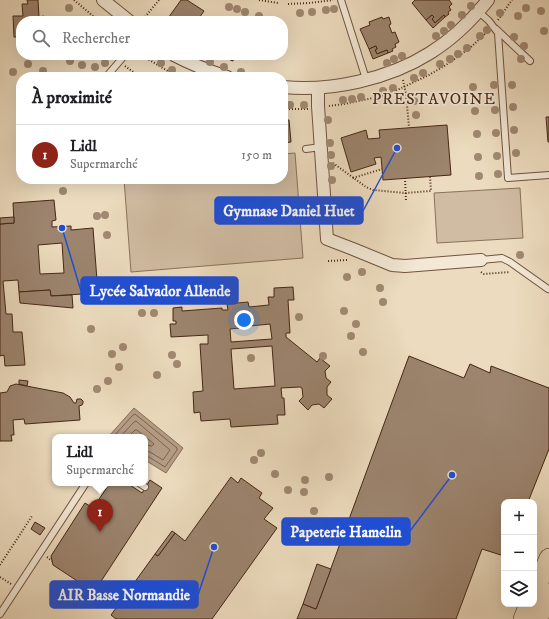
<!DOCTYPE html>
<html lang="fr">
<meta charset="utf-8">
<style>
:root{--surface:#fff;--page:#f2f2f2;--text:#202124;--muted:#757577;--line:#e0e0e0;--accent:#8f2418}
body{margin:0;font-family:"IM FELL DW Pica",serif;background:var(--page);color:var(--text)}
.controls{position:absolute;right:12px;bottom:12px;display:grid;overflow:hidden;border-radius:8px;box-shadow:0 4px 16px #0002}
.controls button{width:36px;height:36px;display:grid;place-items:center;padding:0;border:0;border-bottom:1px solid var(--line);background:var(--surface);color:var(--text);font:20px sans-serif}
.you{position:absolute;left:244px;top:320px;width:14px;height:14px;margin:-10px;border:3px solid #fff;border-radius:50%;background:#1a73e8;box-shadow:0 0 0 6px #1a73e833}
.badge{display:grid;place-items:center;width:26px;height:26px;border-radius:50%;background:var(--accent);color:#fff;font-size:13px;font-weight:700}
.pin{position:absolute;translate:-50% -33px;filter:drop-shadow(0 1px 2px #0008)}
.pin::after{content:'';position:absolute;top:21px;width:14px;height:12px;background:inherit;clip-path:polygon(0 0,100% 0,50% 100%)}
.popup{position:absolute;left:52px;top:434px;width:96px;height:52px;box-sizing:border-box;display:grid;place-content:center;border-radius:8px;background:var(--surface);filter:drop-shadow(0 1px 3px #0005);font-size:13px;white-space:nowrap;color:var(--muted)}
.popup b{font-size:15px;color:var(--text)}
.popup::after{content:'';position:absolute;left:50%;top:100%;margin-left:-8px;border:8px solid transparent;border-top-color:var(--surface)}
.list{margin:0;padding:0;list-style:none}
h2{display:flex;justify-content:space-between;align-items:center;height:52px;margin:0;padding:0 16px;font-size:17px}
h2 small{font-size:13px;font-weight:400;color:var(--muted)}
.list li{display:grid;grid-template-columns:26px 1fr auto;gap:12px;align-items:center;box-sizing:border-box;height:60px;padding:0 16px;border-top:1px solid var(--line)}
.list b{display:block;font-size:15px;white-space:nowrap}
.list p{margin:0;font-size:13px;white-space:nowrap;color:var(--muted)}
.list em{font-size:13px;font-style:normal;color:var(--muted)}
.icon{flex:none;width:22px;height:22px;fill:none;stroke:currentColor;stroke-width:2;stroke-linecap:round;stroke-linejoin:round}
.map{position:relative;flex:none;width:549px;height:619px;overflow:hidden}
.search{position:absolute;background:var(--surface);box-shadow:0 4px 16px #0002;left:16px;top:16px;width:272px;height:44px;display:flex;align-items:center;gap:10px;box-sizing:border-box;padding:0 14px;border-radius:16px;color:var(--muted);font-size:15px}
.panel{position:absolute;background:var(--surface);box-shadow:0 4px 16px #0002;left:16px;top:72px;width:272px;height:112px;border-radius:16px}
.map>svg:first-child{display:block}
.green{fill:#d0bca2;stroke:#8b715c}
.water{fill:#b49d85;stroke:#886d59}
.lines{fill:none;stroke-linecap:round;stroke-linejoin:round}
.shore{stroke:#7d624e;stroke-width:1}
.building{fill:#9c846e;stroke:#462617;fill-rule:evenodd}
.service-casing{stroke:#705341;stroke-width:8}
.minor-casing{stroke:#705341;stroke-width:14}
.trunk-casing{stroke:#462617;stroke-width:20}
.path{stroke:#462617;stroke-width:2;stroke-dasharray:1 2;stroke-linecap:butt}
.service{stroke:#f3e8d5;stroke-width:6}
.minor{stroke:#f3e8d5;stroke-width:12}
.trunk{stroke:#ecdbbe;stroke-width:19}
.tree{fill:#a08872}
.labels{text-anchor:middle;stroke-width:3.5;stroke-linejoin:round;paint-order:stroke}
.quarter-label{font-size:16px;letter-spacing:1px;fill:#462617;stroke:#f3e8d5}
.leader{fill:none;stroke:#1d4ed8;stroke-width:1.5}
.callout-dot{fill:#1d4ed8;stroke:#f3e8d5;stroke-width:1.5}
.callout{fill:#1d4ed8;stroke:#1d4ed8;stroke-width:1.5}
.callout-label{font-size:15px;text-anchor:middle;font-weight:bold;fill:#fff}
</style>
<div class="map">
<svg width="549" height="619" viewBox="0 0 549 619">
<rect width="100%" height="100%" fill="#ecdbbe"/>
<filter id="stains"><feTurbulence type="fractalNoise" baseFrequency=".005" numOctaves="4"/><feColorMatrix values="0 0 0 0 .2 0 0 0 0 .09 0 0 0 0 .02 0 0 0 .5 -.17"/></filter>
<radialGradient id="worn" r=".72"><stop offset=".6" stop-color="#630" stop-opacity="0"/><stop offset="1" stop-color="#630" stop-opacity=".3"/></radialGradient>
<g class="green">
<polygon points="295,153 303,258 131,272 124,179 283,179 283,154"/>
<polygon points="520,188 523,238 437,243 434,193"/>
</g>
<polygon class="water" points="134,408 183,448 166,473 145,460 145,437 110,437 109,436"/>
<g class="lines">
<g class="shore">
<polyline points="113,437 133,415 135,414 177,448 177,450 165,467 149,457 145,457"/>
<polyline points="120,437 134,422 136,421 170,450 163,460 150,452 145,451"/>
<polyline points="128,437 135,430 137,430 154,444 152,446 145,445"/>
</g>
</g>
<g class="building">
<polygon points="27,0 38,0 39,17 44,16 44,21 21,21 21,37 14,37 13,16 23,16 22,4 28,4"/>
<polygon points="181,0 187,0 204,11 197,21 166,21"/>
<polygon points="415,0 449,0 452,4 449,7 451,10 448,12 449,14 445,17 444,15 435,23 432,19 434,17 432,15 426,20 412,3"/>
<polygon points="432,15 434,17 432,19 435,23 444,15 445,17 433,28 426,20"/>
<polygon points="382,17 383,19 389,17 391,24 389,25 392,33 395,32 399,42 395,44 396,47 392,49 393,51 388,53 387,50 377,54 375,50 377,49 376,46 369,49 360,29 370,25 369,22"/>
<polygon points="376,46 377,49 375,50 377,54 387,50 388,53 373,59 369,49"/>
<polygon points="218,55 235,55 233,61"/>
<polygon points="546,117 549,117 549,142 548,142"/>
<polygon points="283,120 289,120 291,142 283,143"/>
<polygon points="447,125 451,175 383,180 381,157 374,158 376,164 351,172 341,138 366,130 368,139 380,138 379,130"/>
<path d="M54 200 56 220 52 221V227L71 226V230L93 228 98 293 51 296 50 290 19 292 18 280 3 281 6 314H12L13 332H22L25 365 5 366 4 355 0 356V224L14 223 13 203ZM62 243 64 273 40 274 38 245Z"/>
<polygon points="14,217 14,223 0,224 0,218"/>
<path d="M293 287 294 300H288L290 333H286V337L317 362 320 358 330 366 325 371 326 378 331 382 327 387V395L332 399 324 408 319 404 312 405 308 410 299 401 303 397 302 388 300 387 281 388 282 398H284L285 415H277L278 424 231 427 230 419 201 421 200 412 194 413 193 392 203 391 200 344H208V335L171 337 170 324H176V321H173V308L182 307V311L222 308V310H228L227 304 248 302 249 307 269 305 268 297H274V288ZM270 324 272 339 231 342 230 329 250 327V326ZM272 346 275 386 234 389 231 349Z"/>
<polygon points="50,290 51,296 72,295 73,308 20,303 19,292"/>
<polygon points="409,356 464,378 470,364 490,373 491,366 549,388 549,449 528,502 504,502 504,556 482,549 456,619 297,619 303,604 316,609"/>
<polygon points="19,380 28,381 27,386 19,384"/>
<polygon points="16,384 63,393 70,397 74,403 76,403 77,399 81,399 83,401 83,403 82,405 79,406 80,420 25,424 24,419 13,420 14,435 11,435 12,441 0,441 0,393 7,392 10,386"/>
<polygon points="231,477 238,483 241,478 262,493 259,498 273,508 264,519 277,528 212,619 116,619 111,615 155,554 158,556 175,533 185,541"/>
<polygon points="150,480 162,488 94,592 53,565 51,556 85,503 93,508 110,483 127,483 142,493"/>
<polygon points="35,522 45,528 40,535 31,529"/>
<polygon points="172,531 175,533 158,556 155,554"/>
<polygon points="317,564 331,569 316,609 303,604"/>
</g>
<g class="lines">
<g class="service-casing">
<g id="service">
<polyline points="341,0 366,79"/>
<polyline points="479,12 489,21 498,33 508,178 549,175"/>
<polyline points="496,29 530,61"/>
<polyline points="106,77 125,55"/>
<polyline points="306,149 321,147"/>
<polyline points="481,260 502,258 510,262 548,289"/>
<polyline points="139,483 145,487"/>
<polyline points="0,614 86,483"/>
</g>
</g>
<g class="minor-casing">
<g id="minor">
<polyline points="103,0 129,21"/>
<path d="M174 55C191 64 209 71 227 77"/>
<path d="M283 87C330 92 389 79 430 53 451 40 472 20 488 0"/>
<polyline points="318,88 318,106 327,239 353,249 392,265 405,266 481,260"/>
</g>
</g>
<g class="trunk-casing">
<g id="trunk">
<polyline points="534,593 549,558"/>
<polyline points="523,619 529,604"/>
<polyline points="538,619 549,593"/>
</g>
</g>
<g class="path">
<polyline points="74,0 99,21"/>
<polyline points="259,0 278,3"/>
<polyline points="288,4 309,3 333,0"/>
<polyline points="145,17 159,0"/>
<polyline points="498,20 512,0"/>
<polyline points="141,55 178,77"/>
<polyline points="125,66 136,74 169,76"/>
<polyline points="403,80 406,94 409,127"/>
<polyline points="329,106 344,104 378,97 395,91 429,75 446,65 470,48 487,32"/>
<polyline points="283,109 308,109"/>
<polyline points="333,163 366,187 373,190 405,193 431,191 430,177"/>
<polyline points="353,178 382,169"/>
<polyline points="405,178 406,201"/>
<polyline points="328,261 347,260"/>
<polyline points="481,272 484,274 510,272"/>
<polyline points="47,557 52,561"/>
<polyline points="0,565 32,516"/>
<polyline points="0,577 11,584"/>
</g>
<use href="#service" class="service"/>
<use href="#minor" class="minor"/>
<use href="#trunk" class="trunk"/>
</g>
<g class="tree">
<circle cx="471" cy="6" r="4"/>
<circle cx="229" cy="7" r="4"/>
<circle cx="69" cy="8" r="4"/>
<circle cx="526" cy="8" r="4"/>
<circle cx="237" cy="9" r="4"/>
<circle cx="334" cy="9" r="4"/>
<circle cx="326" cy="10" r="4"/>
<circle cx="541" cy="11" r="4"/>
<circle cx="245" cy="12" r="4"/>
<circle cx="312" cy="12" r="4"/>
<circle cx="300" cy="13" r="4"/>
<circle cx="500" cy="13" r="4"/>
<circle cx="462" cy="15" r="4"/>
<circle cx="259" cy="16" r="4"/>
<circle cx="518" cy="16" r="4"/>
<circle cx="451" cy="25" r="4"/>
<circle cx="487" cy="30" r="4"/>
<circle cx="444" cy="31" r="4"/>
<circle cx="544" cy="31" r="4"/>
<circle cx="436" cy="36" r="4"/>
<circle cx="480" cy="36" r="4"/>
<circle cx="514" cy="37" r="4"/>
<circle cx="524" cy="46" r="4"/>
<circle cx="467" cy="48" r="4"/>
<circle cx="458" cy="54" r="4"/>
<circle cx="402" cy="56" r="4"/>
<circle cx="394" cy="59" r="4"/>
<circle cx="450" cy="59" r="4"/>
<circle cx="521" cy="59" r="4"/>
<circle cx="70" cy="61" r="4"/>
<circle cx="210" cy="62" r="4"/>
<circle cx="105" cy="63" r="4"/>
<circle cx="161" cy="63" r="4"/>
<circle cx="387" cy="63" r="4"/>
<circle cx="28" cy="64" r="4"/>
<circle cx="440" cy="64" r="4"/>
<circle cx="82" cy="65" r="4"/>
<circle cx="95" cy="67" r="4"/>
<circle cx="224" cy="67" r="4"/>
<circle cx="172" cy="70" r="4"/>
<circle cx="43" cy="71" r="4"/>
<circle cx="13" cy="72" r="4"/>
<circle cx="241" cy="72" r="4"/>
<circle cx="423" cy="73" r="4"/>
<circle cx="414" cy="78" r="4"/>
<circle cx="494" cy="85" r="4"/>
<circle cx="512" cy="85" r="4"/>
<circle cx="473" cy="87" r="4"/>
<circle cx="393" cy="88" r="4"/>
<circle cx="383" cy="91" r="4"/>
<circle cx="361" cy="97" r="4"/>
<circle cx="352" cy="99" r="4"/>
<circle cx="343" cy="100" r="4"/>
<circle cx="414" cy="101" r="4"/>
<circle cx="290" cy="105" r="4"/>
<circle cx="304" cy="105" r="4"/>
<circle cx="513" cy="107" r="4"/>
<circle cx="495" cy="110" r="4"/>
<circle cx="475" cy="111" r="4"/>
<circle cx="416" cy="115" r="4"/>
<circle cx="328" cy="120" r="4"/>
<circle cx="514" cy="130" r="4"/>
<circle cx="496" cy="133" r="4"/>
<circle cx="477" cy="134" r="4"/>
<circle cx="330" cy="143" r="4"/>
<circle cx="516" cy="153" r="4"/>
<circle cx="331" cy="155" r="4"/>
<circle cx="497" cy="156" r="4"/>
<circle cx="478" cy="157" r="4"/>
<circle cx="331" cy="166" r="4"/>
<circle cx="498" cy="174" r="4"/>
<circle cx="479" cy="176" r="4"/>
<circle cx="332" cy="180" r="4"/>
<circle cx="63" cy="191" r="4"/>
<circle cx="105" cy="215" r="4"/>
<circle cx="97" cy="216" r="4"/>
<circle cx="107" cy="235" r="4"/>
<circle cx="520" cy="255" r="4"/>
<circle cx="362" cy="272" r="4"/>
<circle cx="347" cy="277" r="4"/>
<circle cx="111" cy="288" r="4"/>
<circle cx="380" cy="288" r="4"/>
<circle cx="104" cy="298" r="4"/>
<circle cx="383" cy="302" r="4"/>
<circle cx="344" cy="311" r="4"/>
<circle cx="142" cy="313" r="4"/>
<circle cx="154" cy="313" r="4"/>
<circle cx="299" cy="317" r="4"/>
<circle cx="356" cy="324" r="4"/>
<circle cx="91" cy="329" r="4"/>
<circle cx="351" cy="336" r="4"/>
<circle cx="123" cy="347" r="4"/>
<circle cx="363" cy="352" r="4"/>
<circle cx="112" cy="354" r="4"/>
<circle cx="172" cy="355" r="4"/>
<circle cx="323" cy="356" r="4"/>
<circle cx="251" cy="358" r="4"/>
<circle cx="177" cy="364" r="4"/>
<circle cx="119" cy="367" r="4"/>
<circle cx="157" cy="375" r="4"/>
<circle cx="108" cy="381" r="4"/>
<circle cx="97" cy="389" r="4"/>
<circle cx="261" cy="453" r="4"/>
<circle cx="254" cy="460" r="4"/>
<circle cx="275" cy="474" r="4"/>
<circle cx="329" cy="477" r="4"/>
<circle cx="305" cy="480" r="4"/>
<circle cx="288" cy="490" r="4"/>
<circle cx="304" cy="492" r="4"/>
<circle cx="314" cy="511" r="4"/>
</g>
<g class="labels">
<g class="quarter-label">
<text x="434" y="104">PRESTAVOINE</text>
</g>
</g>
<path class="leader" d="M397 148L363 211M62 228L81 291M452 475L410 531M214 547L198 595"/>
<g class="callout-dot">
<circle cx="397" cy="148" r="4"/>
<circle cx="62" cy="228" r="4"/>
<circle cx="452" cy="475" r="4"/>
<circle cx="214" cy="547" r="4"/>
</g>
<g class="callout">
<rect x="215" y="197" width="148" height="27" rx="4"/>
<rect x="81" y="277" width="157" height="27" rx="4"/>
<rect x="282" y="518" width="128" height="27" rx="4"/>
<rect x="50" y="581" width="148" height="27" rx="4"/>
</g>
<g class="callout-label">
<text x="289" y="216">Gymnase Daniel Huet</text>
<text x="160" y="296">Lycée Salvador Allende</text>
<text x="346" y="537">Papeterie Hamelin</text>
<text x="124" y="600">AIR Basse Normandie</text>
</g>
<rect width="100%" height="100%" filter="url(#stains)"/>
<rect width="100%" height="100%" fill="url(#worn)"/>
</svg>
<div class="controls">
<button>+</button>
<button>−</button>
<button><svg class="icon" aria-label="layers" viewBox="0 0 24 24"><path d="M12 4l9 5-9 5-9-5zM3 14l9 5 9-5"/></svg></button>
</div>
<div class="you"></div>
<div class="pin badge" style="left:100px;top:532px">1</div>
<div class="popup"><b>Lidl</b>Supermarché</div>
<div class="search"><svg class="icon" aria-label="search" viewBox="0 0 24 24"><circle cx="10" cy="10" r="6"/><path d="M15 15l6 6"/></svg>Rechercher</div>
<section class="panel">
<h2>À proximité<small></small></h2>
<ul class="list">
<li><span class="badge">1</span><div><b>Lidl</b><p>Supermarché</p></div><em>150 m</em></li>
</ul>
</section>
</div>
